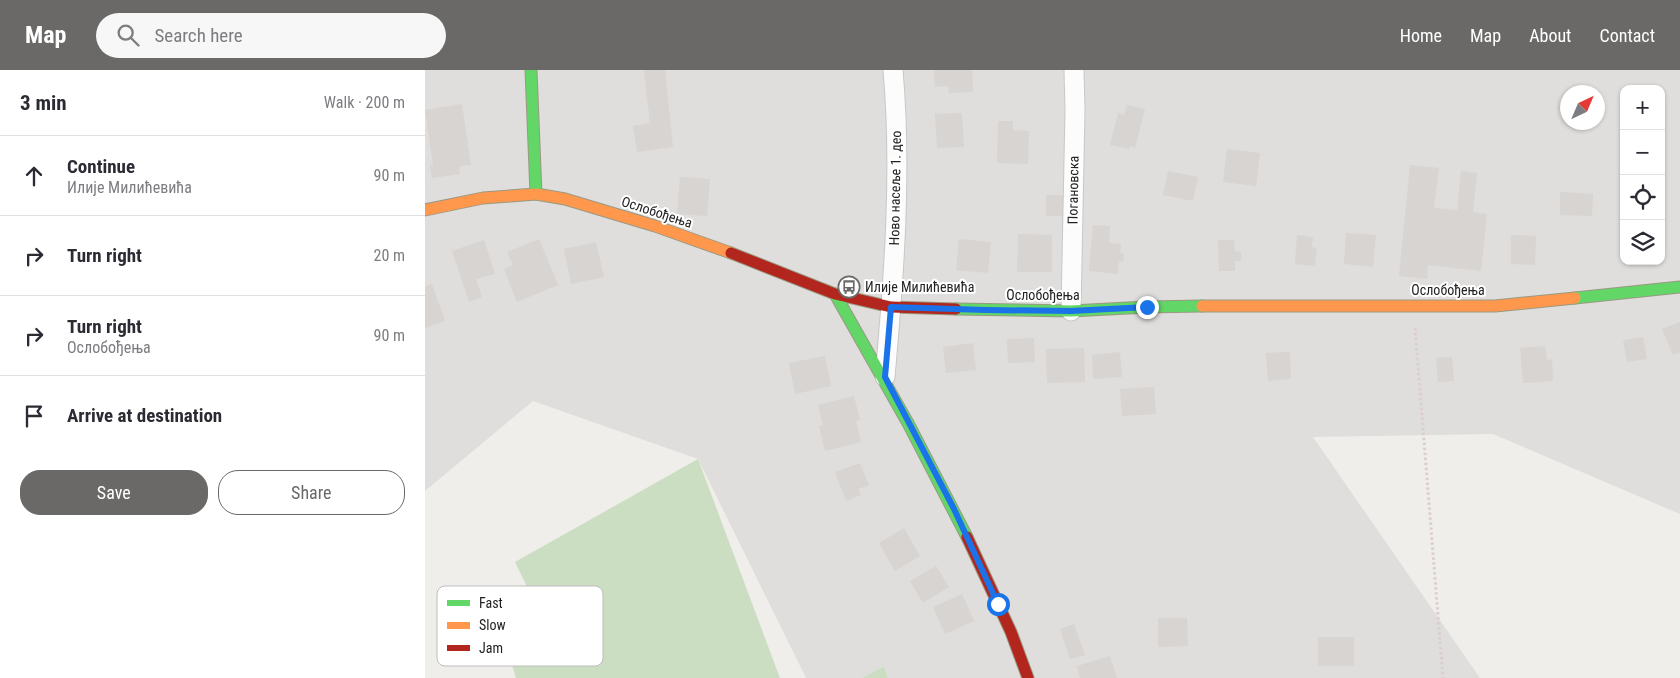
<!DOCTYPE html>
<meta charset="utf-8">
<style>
:root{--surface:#fff;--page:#f7f7f7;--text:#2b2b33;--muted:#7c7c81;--line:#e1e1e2;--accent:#6a6968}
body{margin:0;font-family:"Roboto Condensed",sans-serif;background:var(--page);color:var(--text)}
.controls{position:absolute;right:15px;top:15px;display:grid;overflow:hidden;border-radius:10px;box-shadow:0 1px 4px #0004}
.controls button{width:45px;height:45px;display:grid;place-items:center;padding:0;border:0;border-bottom:1px solid var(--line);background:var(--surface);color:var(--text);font:25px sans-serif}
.compass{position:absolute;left:1135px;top:15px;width:45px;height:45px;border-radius:50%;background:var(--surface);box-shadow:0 1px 4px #0004;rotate:44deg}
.stop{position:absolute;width:15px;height:15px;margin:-11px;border:4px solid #1a73e8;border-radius:50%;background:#fff}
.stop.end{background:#1a73e8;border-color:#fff;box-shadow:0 1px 5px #0008}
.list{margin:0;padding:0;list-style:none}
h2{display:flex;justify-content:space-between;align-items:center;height:65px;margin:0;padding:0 20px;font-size:21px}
h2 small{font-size:16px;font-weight:400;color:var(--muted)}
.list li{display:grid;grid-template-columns:32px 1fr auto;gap:15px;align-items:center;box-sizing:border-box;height:80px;padding:0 20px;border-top:1px solid var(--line)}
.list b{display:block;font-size:19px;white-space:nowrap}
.list p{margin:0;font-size:16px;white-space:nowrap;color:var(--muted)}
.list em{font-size:16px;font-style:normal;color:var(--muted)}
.actions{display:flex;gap:10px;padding:15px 20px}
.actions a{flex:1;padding:11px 0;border:1px solid var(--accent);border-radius:20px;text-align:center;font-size:18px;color:var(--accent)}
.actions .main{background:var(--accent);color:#fff}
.icon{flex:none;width:28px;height:28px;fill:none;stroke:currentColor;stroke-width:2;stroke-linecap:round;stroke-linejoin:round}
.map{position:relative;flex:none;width:1255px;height:608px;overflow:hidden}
header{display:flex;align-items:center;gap:30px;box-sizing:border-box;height:70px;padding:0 25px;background:var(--accent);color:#fff}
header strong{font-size:24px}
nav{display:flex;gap:28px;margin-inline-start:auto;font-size:18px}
.search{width:350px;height:45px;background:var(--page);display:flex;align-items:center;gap:12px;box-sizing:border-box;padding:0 18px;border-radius:28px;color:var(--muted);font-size:19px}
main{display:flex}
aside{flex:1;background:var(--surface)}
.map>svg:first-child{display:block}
.residential{fill:#dfdedc;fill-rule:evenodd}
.forest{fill:#cbdec1}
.building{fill:#d7d4d2}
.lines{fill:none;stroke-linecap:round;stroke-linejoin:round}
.street-casing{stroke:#c9c8c7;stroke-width:21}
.fast-casing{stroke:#999a82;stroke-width:13}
.slow-casing{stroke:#999a82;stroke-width:13}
.jam-casing{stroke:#999a82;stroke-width:13}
.path{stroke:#dccecd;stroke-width:3;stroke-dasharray:2.5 2.5;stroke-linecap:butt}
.street{stroke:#fdfcfc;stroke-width:19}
.fast{stroke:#63d668;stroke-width:11}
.slow{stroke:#ff974d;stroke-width:11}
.jam{stroke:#b3261e;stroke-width:11}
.route{stroke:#1a73e8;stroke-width:6}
.labels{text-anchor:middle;stroke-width:4;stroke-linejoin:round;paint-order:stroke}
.street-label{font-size:14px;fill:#222;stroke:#fff}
.poi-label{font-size:14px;fill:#222;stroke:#fff;text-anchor:start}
.key{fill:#fff;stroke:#bdbdbd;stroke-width:1}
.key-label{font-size:14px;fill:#222}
</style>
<header>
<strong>Map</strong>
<div class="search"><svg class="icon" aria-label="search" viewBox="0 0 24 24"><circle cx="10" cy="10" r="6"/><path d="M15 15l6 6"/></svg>Search here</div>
<nav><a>Home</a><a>Map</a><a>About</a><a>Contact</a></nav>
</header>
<main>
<aside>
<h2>3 min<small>Walk · 200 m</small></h2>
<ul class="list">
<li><svg class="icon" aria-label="ahead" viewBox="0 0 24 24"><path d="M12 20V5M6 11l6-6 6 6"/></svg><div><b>Continue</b><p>Илије Милићевића</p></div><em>90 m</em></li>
<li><svg class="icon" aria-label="right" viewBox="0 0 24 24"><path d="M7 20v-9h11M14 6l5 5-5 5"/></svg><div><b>Turn right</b></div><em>20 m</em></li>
<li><svg class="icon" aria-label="right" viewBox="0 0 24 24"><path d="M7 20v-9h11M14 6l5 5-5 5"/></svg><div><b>Turn right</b><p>Ослобођења</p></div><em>90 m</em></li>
<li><svg class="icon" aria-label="arrive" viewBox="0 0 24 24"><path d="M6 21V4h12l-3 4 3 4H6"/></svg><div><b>Arrive at destination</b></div></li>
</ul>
<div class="actions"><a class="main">Save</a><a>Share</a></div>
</aside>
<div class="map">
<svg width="1255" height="608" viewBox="0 0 1255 608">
<rect width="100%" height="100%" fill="#f0eeeb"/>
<path class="residential" d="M0 0H1255V444L1068 364 888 367 1055 608H463L459 596 437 608H381L273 389 108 331 0 421ZM1199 19H1236V191H1199ZM1142 22H1172V52H1142Z"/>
<g class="forest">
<polygon points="273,389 355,608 91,608 87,595 134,583 90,492"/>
<polygon points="459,596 463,608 437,608"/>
</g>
<g class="building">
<polygon points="219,0 240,0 248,77 212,82 208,56 225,53"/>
<polygon points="509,0 547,0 548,22 524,23 523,16 510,17"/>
<polygon points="37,34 46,95 34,96 35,104 7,108 5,95 8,95 0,40"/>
<polygon points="702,35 720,39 710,78 705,76 704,79 685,75 693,43 699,45"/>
<polygon points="537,43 539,77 512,78 510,44"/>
<polygon points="573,51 588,51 588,60 604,61 603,94 572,93"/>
<polygon points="802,79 835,83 831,116 798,112"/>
<polygon points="985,95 1014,98 1009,138 1032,140 1036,101 1052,103 1048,142 1062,144 1056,201 1003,195 1002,209 974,206"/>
<polygon points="743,101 773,107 768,131 738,125"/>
<polygon points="255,107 285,109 282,146 252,144"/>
<polygon points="1135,122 1168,124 1167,146 1135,145"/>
<rect x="621" y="125" width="22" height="21"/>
<polygon points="668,155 685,156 684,173 696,174 695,183 699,184 698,192 694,191 693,204 664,201"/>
<polygon points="921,163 951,165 948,197 919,194"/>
<polygon points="593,164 627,165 627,202 592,202"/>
<polygon points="872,165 888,167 887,177 892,178 890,196 870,194"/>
<polygon points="1086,165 1111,166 1110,195 1086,194"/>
<polygon points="114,169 133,215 92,232 79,199 88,195 82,182"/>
<polygon points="534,169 566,172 563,203 531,200"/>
<polygon points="59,170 70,204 51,209 57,227 44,232 27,181"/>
<polygon points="793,170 809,170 810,181 816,182 816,191 810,191 810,201 794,201"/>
<polygon points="171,172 179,207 146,214 139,179"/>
<polygon points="7,214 20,251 0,258 0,216"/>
<polygon points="1255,252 1255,282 1248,285 1237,259"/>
<polygon points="1218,267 1222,289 1202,292 1198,270"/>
<polygon points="609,268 610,292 583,293 582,269"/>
<polygon points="548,273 551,300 521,303 518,277"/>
<polygon points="1120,276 1122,290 1127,289 1128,311 1098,313 1095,278"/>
<polygon points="659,278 660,312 622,313 621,279"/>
<polygon points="695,282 697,307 668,309 667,285"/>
<polygon points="865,282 866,309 843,311 841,283"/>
<polygon points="400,286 406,316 370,324 364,293"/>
<polygon points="1027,287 1029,311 1013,312 1011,288"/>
<polygon points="729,317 731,344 697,346 695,319"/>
<polygon points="429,326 435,350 431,351 436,372 400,381 394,356 398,355 393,335"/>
<polygon points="435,393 444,415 433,419 436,425 421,431 410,402"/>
<polygon points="479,458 495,486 470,501 454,473"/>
<polygon points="511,496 524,517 498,533 485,511"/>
<polygon points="537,524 549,551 520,564 508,537"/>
<polygon points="733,548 762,548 763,576 733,577"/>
<polygon points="649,554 660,585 645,589 635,559"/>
<rect x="893" y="567" width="36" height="29"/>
<polygon points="685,586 692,608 655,608 652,596"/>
</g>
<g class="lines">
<g class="street-casing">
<g id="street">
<polyline points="646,241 650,40 649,0"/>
<path d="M460 307C469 206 477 102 468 0"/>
</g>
</g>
<g class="fast-casing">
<g id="fast">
<polyline points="106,0 111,124"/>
<polyline points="410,224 484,355 542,467"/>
<polyline points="1150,228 1255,217"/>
<polyline points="531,239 646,241 722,237 777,236"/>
</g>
</g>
<g class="slow-casing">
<g id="slow">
<polyline points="0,140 58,128 111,124 140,129 230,156 306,183"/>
<polyline points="777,236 1070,236 1150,228"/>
</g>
</g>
<g class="jam-casing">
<g id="jam">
<polyline points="306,183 410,224 466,237 531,239"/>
<polyline points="542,467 586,562 603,608"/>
</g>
</g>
<polyline class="path" points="990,258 1018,608"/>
<use href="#street" class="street"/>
<use href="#fast" class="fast"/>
<use href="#slow" class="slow"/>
<use href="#jam" class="jam"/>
</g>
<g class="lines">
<polyline class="route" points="573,534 529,439 460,307 466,237 561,240 646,241 722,237"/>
</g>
<defs>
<g id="bus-ring" transform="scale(1.125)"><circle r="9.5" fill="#fff" stroke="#6a6968" stroke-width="1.5"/><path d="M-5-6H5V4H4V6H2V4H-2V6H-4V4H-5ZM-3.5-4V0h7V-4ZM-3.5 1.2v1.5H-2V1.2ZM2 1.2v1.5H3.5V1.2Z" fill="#6a6968"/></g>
</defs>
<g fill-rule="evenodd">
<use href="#bus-ring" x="424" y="217"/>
</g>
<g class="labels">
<g class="street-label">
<text transform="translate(470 118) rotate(-89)" y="5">Ново насеље 1. део</text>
<text transform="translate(648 120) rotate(-89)" y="5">Погановска</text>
<text transform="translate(232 142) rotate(18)" y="5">Ослобођења</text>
<text x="1023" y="225">Ослобођења</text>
<text x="618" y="230">Ослобођења</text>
</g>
<g class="poi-label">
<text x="440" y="222">Илије Милићевића</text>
</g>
</g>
<rect x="12" y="516" width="166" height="80" rx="8" class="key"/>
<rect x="22" y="530" width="23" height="6" fill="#63d668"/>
<rect x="22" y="552" width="23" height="7" fill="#ff974d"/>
<rect x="22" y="575" width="23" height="6" fill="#b3261e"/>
<g class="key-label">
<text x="54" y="538">Fast</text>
<text x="54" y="560">Slow</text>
<text x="54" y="583">Jam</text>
</g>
</svg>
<div class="controls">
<button>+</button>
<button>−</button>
<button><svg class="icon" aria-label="locate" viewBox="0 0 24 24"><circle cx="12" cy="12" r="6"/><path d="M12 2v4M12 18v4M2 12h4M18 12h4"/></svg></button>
<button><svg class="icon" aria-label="layers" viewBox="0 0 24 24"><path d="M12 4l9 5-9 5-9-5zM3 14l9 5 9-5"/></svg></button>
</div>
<svg class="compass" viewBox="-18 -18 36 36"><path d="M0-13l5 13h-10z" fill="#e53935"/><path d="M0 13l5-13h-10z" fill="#7c7c81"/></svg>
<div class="stop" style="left:573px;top:534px"></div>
<div class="stop end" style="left:722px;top:237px"></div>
</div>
</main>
